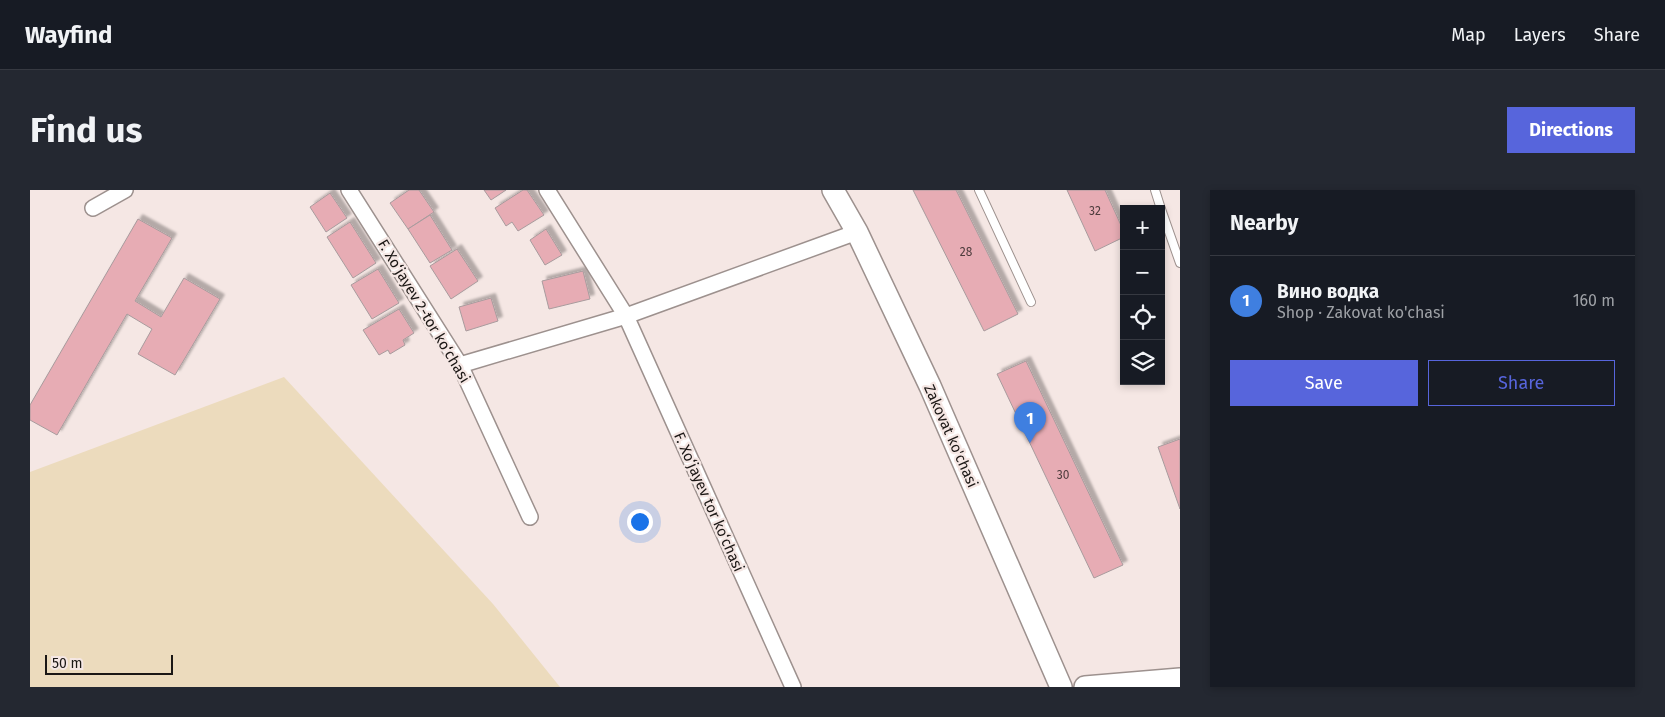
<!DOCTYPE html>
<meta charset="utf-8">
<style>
:root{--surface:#171b24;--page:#242831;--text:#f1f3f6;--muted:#9ea1a6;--line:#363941;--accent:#5765dc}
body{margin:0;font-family:"Fira Sans",sans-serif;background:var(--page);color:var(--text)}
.controls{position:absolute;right:15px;top:15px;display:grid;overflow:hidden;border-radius:0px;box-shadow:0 2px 8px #0003}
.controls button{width:45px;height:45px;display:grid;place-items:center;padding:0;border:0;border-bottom:1px solid var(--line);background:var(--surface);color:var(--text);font:25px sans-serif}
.scale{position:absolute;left:15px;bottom:12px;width:128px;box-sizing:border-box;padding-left:5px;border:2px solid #1b1715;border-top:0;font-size:14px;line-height:18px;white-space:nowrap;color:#1b1715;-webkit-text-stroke:4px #f5e7e4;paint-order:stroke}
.you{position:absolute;left:609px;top:331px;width:18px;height:18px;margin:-12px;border:4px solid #fff;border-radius:50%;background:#1a73e8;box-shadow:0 0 0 8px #1a73e833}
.badge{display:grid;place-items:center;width:32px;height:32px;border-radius:50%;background:var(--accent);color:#fff;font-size:16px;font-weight:700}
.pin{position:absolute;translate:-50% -41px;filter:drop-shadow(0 1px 2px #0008)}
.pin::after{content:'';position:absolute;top:26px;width:18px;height:15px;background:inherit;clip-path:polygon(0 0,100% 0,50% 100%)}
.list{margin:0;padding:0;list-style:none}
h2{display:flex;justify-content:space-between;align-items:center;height:65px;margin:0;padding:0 20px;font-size:21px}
h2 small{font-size:16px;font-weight:400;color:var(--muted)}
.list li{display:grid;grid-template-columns:32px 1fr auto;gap:15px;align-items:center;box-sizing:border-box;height:90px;padding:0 20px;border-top:1px solid var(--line)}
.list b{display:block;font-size:19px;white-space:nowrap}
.list p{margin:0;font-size:16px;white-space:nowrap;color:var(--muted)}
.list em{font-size:16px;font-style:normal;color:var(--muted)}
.actions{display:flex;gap:10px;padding:15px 20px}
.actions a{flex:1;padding:11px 0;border:1px solid var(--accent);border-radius:0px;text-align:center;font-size:18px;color:var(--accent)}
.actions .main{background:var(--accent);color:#fff}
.icon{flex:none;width:28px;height:28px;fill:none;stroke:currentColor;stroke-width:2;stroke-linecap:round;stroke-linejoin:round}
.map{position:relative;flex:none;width:1150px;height:497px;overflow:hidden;border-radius:0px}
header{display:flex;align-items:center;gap:30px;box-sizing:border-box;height:70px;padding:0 25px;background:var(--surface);border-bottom:1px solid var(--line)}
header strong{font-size:24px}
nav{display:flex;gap:28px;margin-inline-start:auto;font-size:18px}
.intro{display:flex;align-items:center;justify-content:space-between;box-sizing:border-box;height:120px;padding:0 30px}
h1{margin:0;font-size:35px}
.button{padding:12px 22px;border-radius:0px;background:var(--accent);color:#fff;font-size:18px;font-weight:700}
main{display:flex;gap:30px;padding:0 30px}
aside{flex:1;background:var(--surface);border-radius:0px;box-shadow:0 2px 8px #0003}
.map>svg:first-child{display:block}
.green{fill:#ecdbbd}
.building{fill:#e7acb4;stroke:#a89b9d;filter:url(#shadow)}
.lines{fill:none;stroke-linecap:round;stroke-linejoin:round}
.service-casing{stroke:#9d918e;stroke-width:10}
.minor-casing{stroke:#9d918e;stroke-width:18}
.secondary-casing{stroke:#9d918e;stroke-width:24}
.service{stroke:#fff;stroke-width:8}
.minor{stroke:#fff;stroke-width:15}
.secondary{stroke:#fff;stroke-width:21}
.labels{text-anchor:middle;stroke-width:4.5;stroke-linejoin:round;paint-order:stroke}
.number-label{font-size:12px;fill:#4e3c3d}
.street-label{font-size:15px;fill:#1b1715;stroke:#f5e7e4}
</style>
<header>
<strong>Wayfind</strong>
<nav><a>Map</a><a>Layers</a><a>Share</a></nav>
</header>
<div class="intro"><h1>Find us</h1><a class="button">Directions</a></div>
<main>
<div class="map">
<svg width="1150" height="497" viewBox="0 0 1150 497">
<defs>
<filter id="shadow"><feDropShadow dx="4.5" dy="-4.5" stdDeviation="1" flood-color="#0004"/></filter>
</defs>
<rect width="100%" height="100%" fill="#f5e7e4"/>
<polygon class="green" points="254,187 463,414 530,497 0,497 0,282"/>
<g class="building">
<polygon points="379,0 389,0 404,22 378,39 360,13"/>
<polygon points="454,0 476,0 461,10"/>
<polygon points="493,0 497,0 514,25 488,41 482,32 476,36 465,18"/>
<polygon points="883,0 926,0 988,124 954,141"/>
<polygon points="1037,0 1075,0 1094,42 1094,47 1065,61"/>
<polygon points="300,3 317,28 296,42 280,17"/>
<polygon points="400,25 422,60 400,73 378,39"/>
<polygon points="108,29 142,48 105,111 131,127 154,88 190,109 145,185 108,164 122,139 97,124 27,245 0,230 0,215"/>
<polygon points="320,32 346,73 323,88 297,47"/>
<polygon points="516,39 532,65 515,75 500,50"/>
<polygon points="427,59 448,91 421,109 400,76"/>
<polygon points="348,79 369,113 342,129 321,95"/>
<polygon points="553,81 560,109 519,119 512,91"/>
<polygon points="461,108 468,131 436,141 429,117"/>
<polygon points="369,119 384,143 373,150 375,155 360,164 358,160 349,165 333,140"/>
<polygon points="996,171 1093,375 1064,388 967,184"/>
<polygon points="1150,249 1150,319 1128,257"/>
</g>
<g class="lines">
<g class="service-casing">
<g id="service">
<polyline points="949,0 1001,112"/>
<polyline points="1125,0 1131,19"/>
<polyline points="1131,19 1150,73"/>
</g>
</g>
<g class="minor-casing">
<g id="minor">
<polyline points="319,0 430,175 500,327"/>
<polyline points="517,0 596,126 763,497"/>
<polyline points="63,18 95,0"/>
<polyline points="430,175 596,126 827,42"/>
</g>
</g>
<g class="secondary-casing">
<g id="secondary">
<polyline points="803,0 827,42 900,196 1031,497"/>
<polyline points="1055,497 1150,489"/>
</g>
</g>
<use href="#service" class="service"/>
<use href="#minor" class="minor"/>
<use href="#secondary" class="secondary"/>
</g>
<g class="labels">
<g class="number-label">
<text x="1065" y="25">32</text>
<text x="936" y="66">28</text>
<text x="1033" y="289">30</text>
</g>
<g class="street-label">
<text transform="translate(394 121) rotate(59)" y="5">F. Xo‘jayev 2-tor ko‘chasi</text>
<text transform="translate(921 246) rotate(66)" y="5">Zakovat ko'chasi</text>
<text transform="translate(679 312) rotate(66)" y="5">F. Xo‘jayev tor ko‘chasi</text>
</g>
</g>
</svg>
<div class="controls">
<button>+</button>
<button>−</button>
<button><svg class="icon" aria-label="locate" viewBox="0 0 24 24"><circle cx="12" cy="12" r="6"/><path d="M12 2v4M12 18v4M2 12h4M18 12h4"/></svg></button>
<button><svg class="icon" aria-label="layers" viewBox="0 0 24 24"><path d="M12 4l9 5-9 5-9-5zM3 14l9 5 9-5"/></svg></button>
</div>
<div class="scale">50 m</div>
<div class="you"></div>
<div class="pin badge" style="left:1000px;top:253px;background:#3f7fe0">1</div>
</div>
<aside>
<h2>Nearby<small></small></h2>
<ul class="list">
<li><span class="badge" style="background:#3f7fe0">1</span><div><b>Вино водка</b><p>Shop · Zakovat ko'chasi</p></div><em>160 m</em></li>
</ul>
<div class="actions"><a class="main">Save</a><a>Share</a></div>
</aside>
</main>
